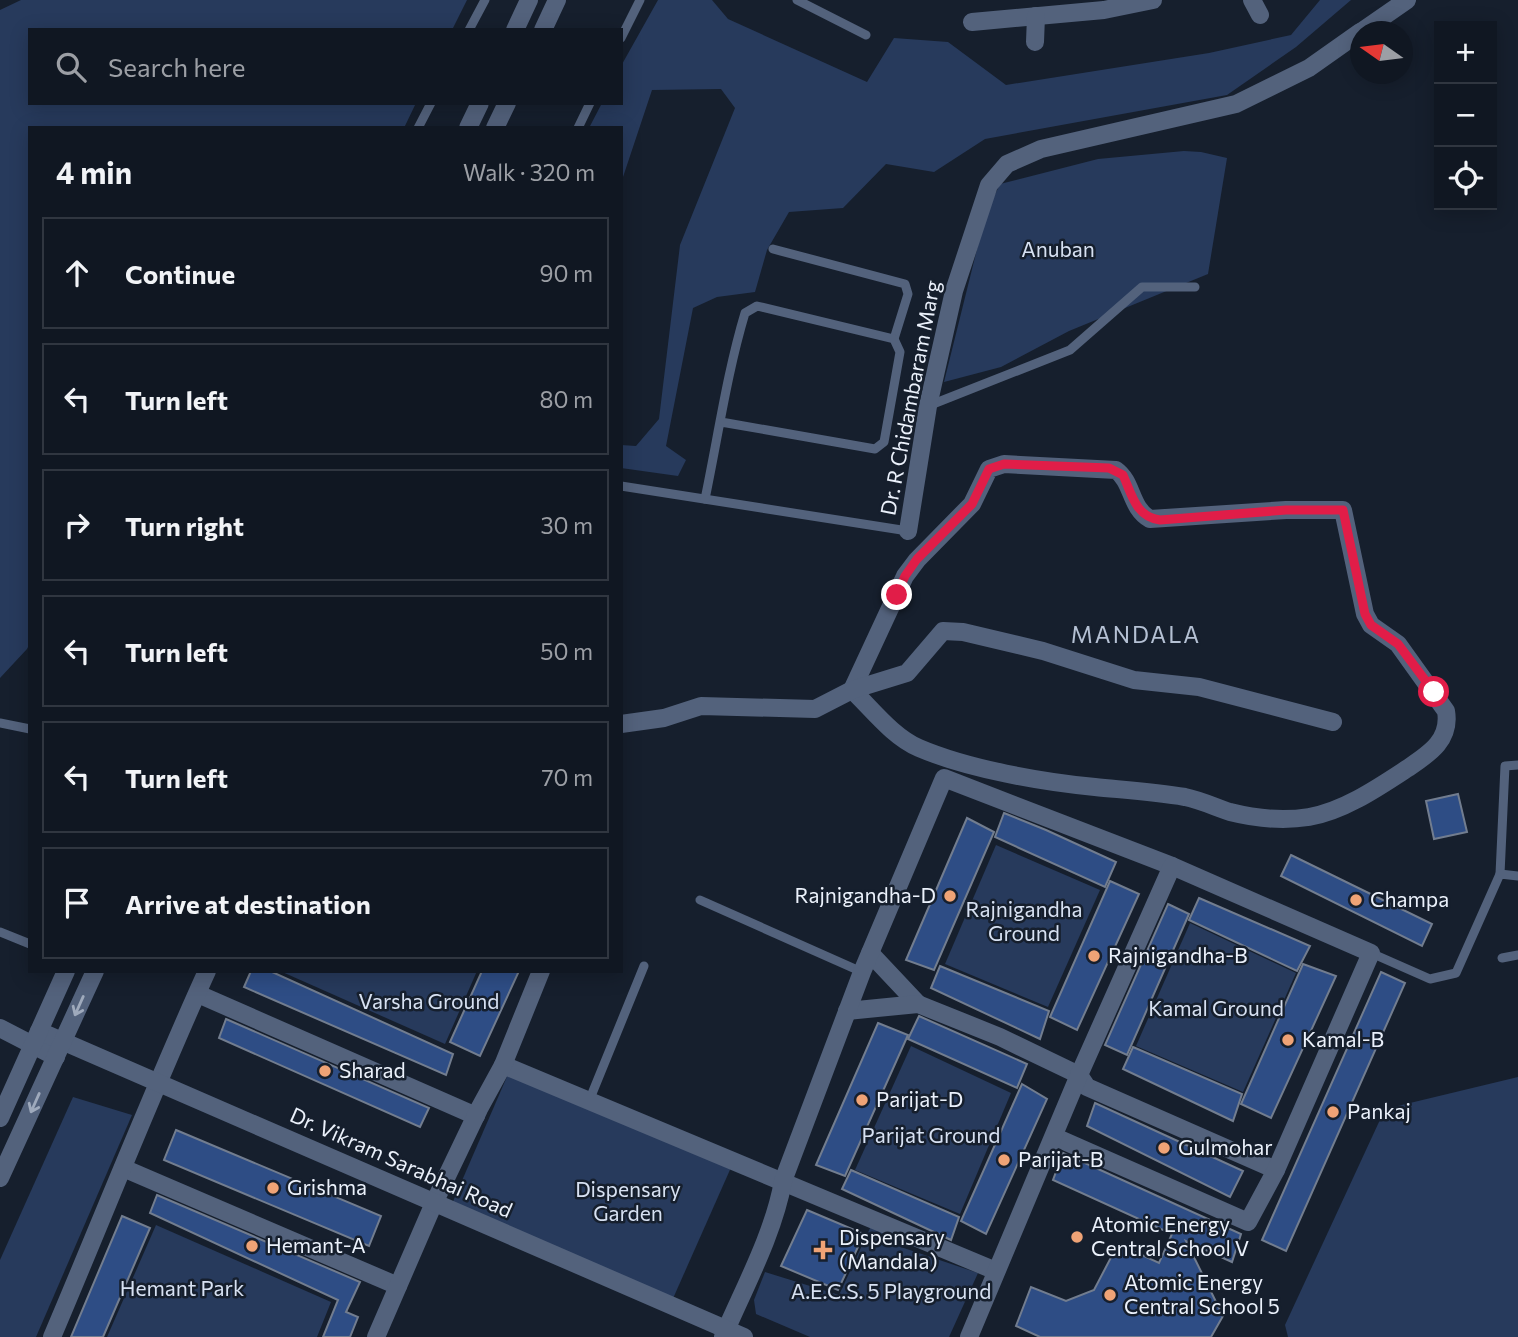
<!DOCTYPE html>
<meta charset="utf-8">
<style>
:root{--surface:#101722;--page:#19202a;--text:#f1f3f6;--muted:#9c9fa5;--line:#303640}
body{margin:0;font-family:Commissioner,sans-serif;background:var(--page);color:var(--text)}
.controls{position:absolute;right:21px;top:21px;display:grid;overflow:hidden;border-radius:0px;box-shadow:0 4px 18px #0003}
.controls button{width:63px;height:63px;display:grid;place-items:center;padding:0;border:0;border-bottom:2px solid var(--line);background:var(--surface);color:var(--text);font:35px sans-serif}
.compass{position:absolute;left:1350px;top:21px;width:63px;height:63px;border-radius:50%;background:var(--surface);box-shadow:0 4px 18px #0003;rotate:284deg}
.stop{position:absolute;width:21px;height:21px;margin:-16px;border:5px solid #e11d48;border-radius:50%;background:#fff}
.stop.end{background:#e11d48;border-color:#fff;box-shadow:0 2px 7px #0008}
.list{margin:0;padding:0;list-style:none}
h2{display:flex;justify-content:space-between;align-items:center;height:91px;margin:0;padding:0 28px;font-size:30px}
h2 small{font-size:23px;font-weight:400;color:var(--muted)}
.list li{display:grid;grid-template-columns:46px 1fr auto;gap:21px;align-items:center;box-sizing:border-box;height:112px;margin:0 14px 14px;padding:0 14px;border:2px solid var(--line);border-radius:0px}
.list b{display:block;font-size:26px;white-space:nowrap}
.list em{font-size:23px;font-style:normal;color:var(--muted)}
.icon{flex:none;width:38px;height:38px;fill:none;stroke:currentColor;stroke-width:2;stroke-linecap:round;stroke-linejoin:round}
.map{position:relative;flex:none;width:1518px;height:1337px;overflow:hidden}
.search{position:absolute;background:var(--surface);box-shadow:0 4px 18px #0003;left:28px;top:28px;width:595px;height:77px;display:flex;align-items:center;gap:18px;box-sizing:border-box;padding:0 24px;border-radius:0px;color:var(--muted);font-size:26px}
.panel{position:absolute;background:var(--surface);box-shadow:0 4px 18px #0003;left:28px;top:126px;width:595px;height:847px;border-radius:0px}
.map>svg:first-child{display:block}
.green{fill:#273a5c}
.building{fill:#2e4d85;stroke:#727d8f;stroke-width:2}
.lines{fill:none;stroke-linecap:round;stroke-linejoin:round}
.service{stroke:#53627c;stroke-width:9}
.minor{stroke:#53627c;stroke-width:18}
.tertiary{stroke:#53627c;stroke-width:18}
.oneway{stroke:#9faabc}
.route{stroke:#e11d48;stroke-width:9}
.poi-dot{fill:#efa376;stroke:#161f2d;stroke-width:2.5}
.labels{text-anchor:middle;stroke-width:5;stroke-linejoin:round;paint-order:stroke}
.park-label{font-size:21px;fill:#d7e1f2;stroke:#161f2d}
.street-label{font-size:21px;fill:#ebf1fb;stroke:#161f2d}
.poi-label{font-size:21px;fill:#ebf1fb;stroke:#161f2d;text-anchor:start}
.neighbourhood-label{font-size:23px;letter-spacing:2px;fill:#b5c1d4;stroke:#161f2d}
</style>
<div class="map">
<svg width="1518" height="1337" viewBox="0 0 1518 1337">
<rect width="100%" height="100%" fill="#161f2d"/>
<g class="green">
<polygon points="21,0 467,0 452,30 30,30 30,103 416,103 404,128 30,128 30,643 27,649 0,678 0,10"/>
<polygon points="658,0 712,0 728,19 867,82 894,38 948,42 1006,85 1209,53 1291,35 1320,0 1351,0 1296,47 1227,95 985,139 934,172 886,164 843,208 789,212 767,250 755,292 717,297 693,308 666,446 686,460 678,476 621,468 621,445 636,446 659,419 680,245 735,108 721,89 652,90 621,183 621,128 589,128 602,103 621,103 621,66"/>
<polygon points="1184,151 1201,152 1227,158 1208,274 1069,331 1001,367 944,382 986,213 1000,184 1098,159"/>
<polygon points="996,845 1100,890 1048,1007 945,964"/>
<polygon points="1190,923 1296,973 1243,1092 1136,1046"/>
<polygon points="280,971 477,971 445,1044"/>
<polygon points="911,1046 1011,1093 960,1214 855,1170"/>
<polygon points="509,1072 733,1163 671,1303 451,1206"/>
<polygon points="1518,1077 1518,1337 1288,1337 1285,1325 1385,1109"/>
<polygon points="73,1097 132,1115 36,1337 0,1337 0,1260"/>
<polygon points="156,1225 331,1302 317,1337 107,1337"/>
<polygon points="871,1226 880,1230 889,1243 978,1273 949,1337 810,1337 756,1314 754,1300 765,1272 839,1295"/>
</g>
<g class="building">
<polygon points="1458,794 1467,832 1434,839 1426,801"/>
<polygon points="1004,813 1046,830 1116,862 1105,887 995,837"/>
<polygon points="967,818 994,832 934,970 906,960"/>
<polygon points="1291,855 1432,924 1422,946 1281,876"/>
<polygon points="1110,881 1139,894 1077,1030 1050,1017"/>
<polygon points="1199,898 1310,946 1297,971 1189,920"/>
<polygon points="1168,904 1189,914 1127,1055 1105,1045"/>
<polygon points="1303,964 1336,976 1271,1118 1241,1104"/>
<polygon points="940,966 1049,1011 1040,1039 931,988"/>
<polygon points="251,971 270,971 453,1054 446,1075 244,987"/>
<polygon points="482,971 519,971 480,1056 450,1042"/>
<polygon points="1381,972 1405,983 1286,1251 1262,1240"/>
<polygon points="919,1016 1027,1064 1017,1088 908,1039"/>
<polygon points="226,1019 429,1108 420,1127 219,1038"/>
<polygon points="878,1023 908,1035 845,1176 816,1165"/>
<polygon points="1133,1047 1242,1094 1233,1121 1123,1069"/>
<polygon points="1022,1084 1047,1099 986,1234 961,1221"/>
<polygon points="1095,1103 1243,1171 1230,1197 1087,1126"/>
<polygon points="176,1130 381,1216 369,1246 164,1160"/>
<polygon points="1063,1153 1241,1234 1232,1262 1186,1241 1223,1316 1211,1337 1040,1337 1016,1326 1031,1287 1066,1301 1094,1290 1118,1244 1159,1263 1172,1234 1053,1180"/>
<polygon points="851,1170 959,1217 951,1240 842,1189"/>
<polygon points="157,1195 360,1282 346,1312 358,1317 350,1337 323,1337 338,1300 150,1213"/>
<polygon points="807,1210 864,1234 838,1290 781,1266"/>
<polygon points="122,1216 150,1228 103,1337 71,1337"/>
</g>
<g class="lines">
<g class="service">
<polyline points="797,0 866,35"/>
<polyline points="469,30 485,0"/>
<polyline points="621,38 640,0"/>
<polyline points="418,128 431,103"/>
<polyline points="578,128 590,103"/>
<polyline points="773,249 905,284 908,294 894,339"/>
<polyline points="928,406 1070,350 1142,287 1195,287"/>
<polyline points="621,486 908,531"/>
<path d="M705 499C718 437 727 373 745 313L757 306 894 339 900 352 884 442 875 449 721 422"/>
<polyline points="0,723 30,729"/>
<polyline points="1500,874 1505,766 1518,765"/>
<polyline points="700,900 862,972"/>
<polyline points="0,932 30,944"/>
<polyline points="1371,953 1430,979 1456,973 1500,874 1518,876"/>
<polyline points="1502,958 1518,955"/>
<polyline points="589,1101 644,966"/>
</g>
<g class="minor">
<polyline points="1252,0 1260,15"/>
<polyline points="972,22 1104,10 1153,0"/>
<polyline points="1361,32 1407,0"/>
<polyline points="1035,42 1036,16"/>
<path d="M1004 464 1116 470C1133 482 1130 508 1150 519L1286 510H1343L1365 614 1371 625 1398 644 1446 711C1451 740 1429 754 1408 768 1379 787 1344 811 1309 817 1284 821 1254 818 1230 812 1215 807 1200 800 1185 797 1155 792 1125 790 1095 787 1042 782 968 769 919 748 893 737 872 709 852 690L905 576 917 560 972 504 989 469Z"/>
<polyline points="908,531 928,406 954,291 989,185 1007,164 1041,149 1236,104 1309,68 1360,32"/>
<polyline points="621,724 664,718 701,706 815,709 852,690 907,673 943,631 963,632 1043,651 1134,680 1199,687 1333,722"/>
<polyline points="870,953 918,1004"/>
<polyline points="198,994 476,1116"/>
<polyline points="847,1011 918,1004 1000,1037 1079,1075 1087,1087 1276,1170"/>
<polyline points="0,1028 56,1057"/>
<polyline points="503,1065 996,1271"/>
<polyline points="123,1168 398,1286"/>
<path d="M52 1337C104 1215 152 1092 207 971"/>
<polyline points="376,1337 434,1203 479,1109 503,1065 541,971"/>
<path d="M723 1337C744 1288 774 1233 783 1181L862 972 944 778 1172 866 1371 953 1276 1170 1248 1222 1055 1137"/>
<polyline points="969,1337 1079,1075 1172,866"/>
</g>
<g class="tertiary">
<polyline points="515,30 529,0"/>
<polyline points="543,30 557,0"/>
<polyline points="468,128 480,103"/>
<polyline points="495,128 507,103"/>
<polyline points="39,1031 744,1337"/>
<polyline points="0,1118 66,971"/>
<polyline points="0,1178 95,971"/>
</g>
</g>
<defs><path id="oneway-shaft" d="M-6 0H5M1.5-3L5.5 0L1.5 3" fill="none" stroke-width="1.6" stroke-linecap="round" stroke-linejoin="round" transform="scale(1.75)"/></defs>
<g class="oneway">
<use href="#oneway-shaft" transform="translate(79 1006) rotate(114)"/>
<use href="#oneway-shaft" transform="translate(35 1103) rotate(114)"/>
</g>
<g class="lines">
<path class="route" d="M897 595 905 576 917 559 972 504 989 469 1004 464 1109 468 1123 475C1132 495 1136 517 1160 520L1286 510H1343L1365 614 1371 625 1398 644 1434 692"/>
</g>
<g class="poi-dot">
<circle cx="950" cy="896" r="7"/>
<circle cx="1356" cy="900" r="7"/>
<circle cx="1094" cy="956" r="7"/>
<circle cx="1288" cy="1040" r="7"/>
<circle cx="325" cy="1071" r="7"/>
<circle cx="862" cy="1100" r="7"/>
<circle cx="1333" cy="1112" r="7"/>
<circle cx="1164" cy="1148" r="7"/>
<circle cx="1004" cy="1160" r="7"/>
<circle cx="273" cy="1188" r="7"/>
<circle cx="1077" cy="1237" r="7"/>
<circle cx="252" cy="1246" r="7"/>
<path d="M819.5 1239.5h7v7h7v7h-7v7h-7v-7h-7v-7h7z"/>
<circle cx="1110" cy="1295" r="7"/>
</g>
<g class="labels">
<g class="park-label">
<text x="1058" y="257">Anuban</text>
<text x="1024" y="917">Rajnigandha<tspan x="1024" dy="24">Ground</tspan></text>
<text x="429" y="1009">Varsha Ground</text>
<text x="1216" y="1016">Kamal Ground</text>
<text x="931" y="1143">Parijat Ground</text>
<text x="628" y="1197">Dispensary<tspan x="628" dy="24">Garden</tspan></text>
<text x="182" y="1296">Hemant Park</text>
<text x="891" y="1299">A.E.C.S. 5 Playground</text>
</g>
<g class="street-label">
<text transform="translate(911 398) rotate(-79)" y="7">Dr. R Chidambaram Marg</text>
<text transform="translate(401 1163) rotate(24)" y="7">Dr. Vikram Sarabhai Road</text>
</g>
<g class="poi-label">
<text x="936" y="903" text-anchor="end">Rajnigandha-D</text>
<text x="1370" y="907">Champa</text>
<text x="1108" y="963">Rajnigandha-B</text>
<text x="1302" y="1047">Kamal-B</text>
<text x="339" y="1078">Sharad</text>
<text x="876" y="1107">Parijat-D</text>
<text x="1347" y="1119">Pankaj</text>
<text x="1178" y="1155">Gulmohar</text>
<text x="1018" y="1167">Parijat-B</text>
<text x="287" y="1195">Grishma</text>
<text x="1091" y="1232">Atomic Energy<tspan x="1091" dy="24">Central School V</tspan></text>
<text x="839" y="1245">Dispensary<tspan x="839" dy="24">(Mandala)</tspan></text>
<text x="266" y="1253">Hemant-A</text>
<text x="1124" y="1290">Atomic Energy<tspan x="1124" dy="24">Central School 5</tspan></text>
</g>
<g class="neighbourhood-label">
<text x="1136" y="643">MANDALA</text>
</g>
</g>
</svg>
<div class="controls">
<button>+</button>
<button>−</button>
<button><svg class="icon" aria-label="locate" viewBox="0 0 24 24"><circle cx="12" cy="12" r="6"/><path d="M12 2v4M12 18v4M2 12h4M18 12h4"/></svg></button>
</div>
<svg class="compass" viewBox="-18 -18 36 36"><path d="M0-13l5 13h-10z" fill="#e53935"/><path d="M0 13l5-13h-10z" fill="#9c9fa5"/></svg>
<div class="stop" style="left:1434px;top:692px"></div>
<div class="stop end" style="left:897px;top:595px"></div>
<div class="search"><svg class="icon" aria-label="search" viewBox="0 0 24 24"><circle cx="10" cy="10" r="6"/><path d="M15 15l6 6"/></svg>Search here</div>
<section class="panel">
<h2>4 min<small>Walk · 320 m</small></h2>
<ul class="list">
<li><svg class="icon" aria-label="ahead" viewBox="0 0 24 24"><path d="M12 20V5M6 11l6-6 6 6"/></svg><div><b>Continue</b></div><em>90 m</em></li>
<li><svg class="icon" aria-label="left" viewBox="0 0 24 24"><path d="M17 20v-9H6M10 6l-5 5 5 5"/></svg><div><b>Turn left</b></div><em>80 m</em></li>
<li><svg class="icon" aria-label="right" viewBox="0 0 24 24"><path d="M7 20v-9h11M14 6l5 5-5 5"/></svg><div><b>Turn right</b></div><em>30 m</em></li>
<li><svg class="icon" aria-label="left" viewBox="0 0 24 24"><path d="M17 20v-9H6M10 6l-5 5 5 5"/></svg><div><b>Turn left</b></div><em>50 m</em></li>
<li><svg class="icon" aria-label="left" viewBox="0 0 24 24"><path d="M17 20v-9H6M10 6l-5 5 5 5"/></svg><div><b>Turn left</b></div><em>70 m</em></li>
<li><svg class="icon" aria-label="arrive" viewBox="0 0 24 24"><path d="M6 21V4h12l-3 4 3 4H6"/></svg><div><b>Arrive at destination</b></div></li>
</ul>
</section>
</div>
